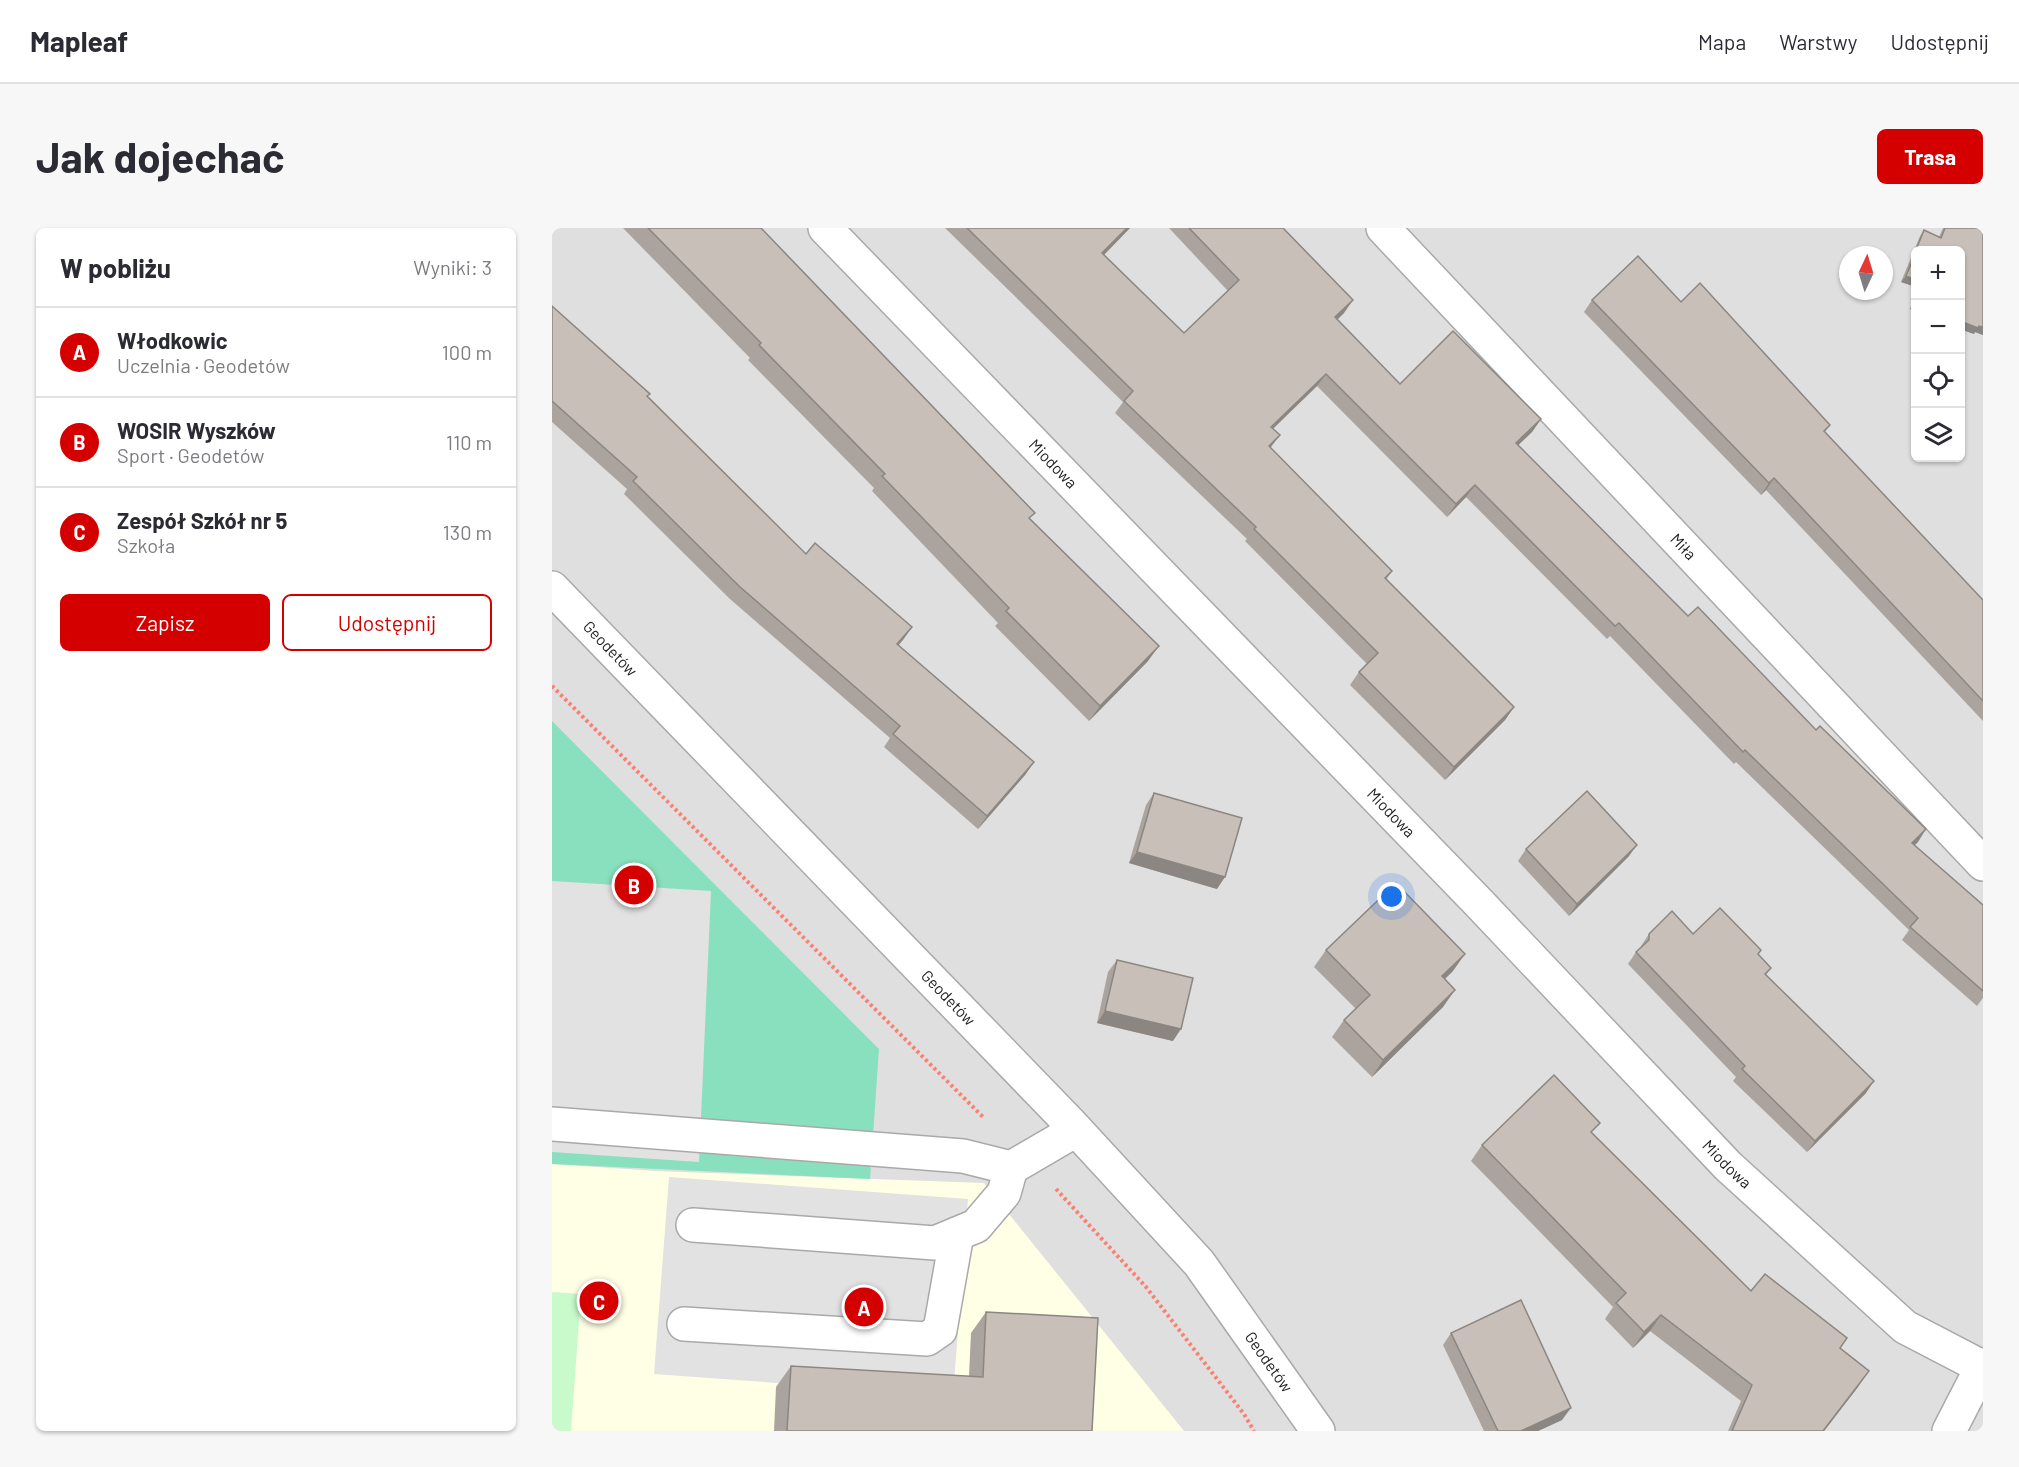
<!DOCTYPE html>
<html lang="pl">
<meta charset="utf-8">
<style>
:root{--surface:#fff;--page:#f7f7f7;--text:#2b2b33;--muted:#7c7c81;--line:#e1e1e2;--accent:#d40000}
body{margin:0;font-family:Barlow,sans-serif;background:var(--page);color:var(--text)}
.controls{position:absolute;right:18px;top:18px;display:grid;overflow:hidden;border-radius:9px;box-shadow:0 2px 4px #0004}
.controls button{width:54px;height:54px;display:grid;place-items:center;padding:0;border:0;border-bottom:2px solid var(--line);background:var(--surface);color:var(--text);font:30px sans-serif}
.compass{position:absolute;left:1287px;top:18px;width:54px;height:54px;border-radius:50%;background:var(--surface);box-shadow:0 2px 4px #0004;rotate:4deg}
.you{position:absolute;left:840px;top:669px;width:21px;height:21px;margin:-15px;border:4px solid #fff;border-radius:50%;background:#1a73e8;box-shadow:0 0 0 9px #1a73e833}
.badge{display:grid;place-items:center;width:39px;height:39px;border-radius:50%;background:var(--accent);color:#fff;font-size:20px;font-weight:700}
.pin{position:absolute;translate:-50% -50%;border:3px solid #fff;box-shadow:0 2px 6px #0006}
.list{margin:0;padding:0;list-style:none}
h2{display:flex;justify-content:space-between;align-items:center;height:78px;margin:0;padding:0 24px;font-size:26px}
h2 small{font-size:20px;font-weight:400;color:var(--muted)}
.list li{display:grid;grid-template-columns:39px 1fr auto;gap:18px;align-items:center;box-sizing:border-box;height:90px;padding:0 24px;border-top:2px solid var(--line)}
.list b{display:block;font-size:22px;white-space:nowrap}
.list p{margin:0;font-size:20px;white-space:nowrap;color:var(--muted)}
.list em{font-size:20px;font-style:normal;color:var(--muted)}
.actions{display:flex;gap:12px;padding:18px 24px}
.actions a{flex:1;padding:14px 0;border:2px solid var(--accent);border-radius:9px;text-align:center;font-size:21px;color:var(--accent)}
.actions .main{background:var(--accent);color:#fff}
.icon{flex:none;width:33px;height:33px;fill:none;stroke:currentColor;stroke-width:2;stroke-linecap:round;stroke-linejoin:round}
.map{position:relative;flex:none;width:1431px;height:1203px;overflow:hidden;border-radius:9px}
header{display:flex;align-items:center;gap:36px;box-sizing:border-box;height:84px;padding:0 30px;background:var(--surface);border-bottom:2px solid var(--line)}
header strong{font-size:28px}
nav{display:flex;gap:33px;margin-inline-start:auto;font-size:21px}
.intro{display:flex;align-items:center;justify-content:space-between;box-sizing:border-box;height:144px;padding:0 36px}
h1{margin:0;font-size:42px}
.button{padding:15px 27px;border-radius:9px;background:var(--accent);color:#fff;font-size:21px;font-weight:700}
main{display:flex;gap:36px;padding:0 36px}
aside{flex:1;background:var(--surface);border-radius:9px;box-shadow:0 2px 4px #0004}
.map>svg:first-child{display:block}
.residential{fill:#e0dfdf;fill-rule:evenodd}
.education{fill:#ffffe5}
.park{fill:#c8facc}
.pitch{fill:#88e0be}
.parking{fill:#e2e2e2}
.lines{fill:none;stroke-linecap:round;stroke-linejoin:round}
.minor-casing{stroke:#a9a9a9;stroke-width:36}
.path{stroke:#fa8072;stroke-width:4;stroke-dasharray:3 3;stroke-linecap:butt}
.minor{stroke:#fff;stroke-width:33}
.wall{fill:#aba49e}
.shaded-wall{fill:#8b8681}
.building{fill:#c7bfb8;stroke:#8b8681;stroke-width:1.5}
.labels{text-anchor:middle;stroke-width:4.5;stroke-linejoin:round;paint-order:stroke}
.street-label{font-size:16px;fill:#222;stroke:#fff}
</style>
<header>
<strong>Mapleaf</strong>
<nav><a>Mapa</a><a>Warstwy</a><a>Udostępnij</a></nav>
</header>
<div class="intro"><h1>Jak dojechać</h1><a class="button">Trasa</a></div>
<main>
<aside>
<h2>W pobliżu<small>Wyniki: 3</small></h2>
<ul class="list">
<li><span class="badge">A</span><div><b>Włodkowic</b><p>Uczelnia · Geodetów</p></div><em>100 m</em></li>
<li><span class="badge">B</span><div><b>WOSIR Wyszków</b><p>Sport · Geodetów</p></div><em>110 m</em></li>
<li><span class="badge">C</span><div><b>Zespół Szkół nr 5</b><p>Szkoła</p></div><em>130 m</em></li>
</ul>
<div class="actions"><a class="main">Zapisz</a><a>Udostępnij</a></div>
</aside>
<div class="map">
<svg width="1431" height="1203" viewBox="0 0 1431 1203">
<rect width="100%" height="100%" fill="#f2efe9"/>
<path class="residential" d="M0 0H1431V1203H0ZM1364 22H1408V230H1364ZM1296 27H1332V63H1296Z"/>
<polygon class="education" points="0,936 104,943 432,955 632,1203 0,1203"/>
<polygon class="park" points="0,1064 29,1066 19,1203 0,1203"/>
<polygon class="pitch" points="0,493 327,821 318,951 0,936"/>
<g class="parking">
<polygon points="0,653 159,663 147,934 0,924"/>
<polygon points="117,949 416,971 401,1168 102,1146"/>
</g>
<g class="lines">
<g class="minor-casing">
<g id="minor">
<path id="s1" d="M273 0 926 674 1176 938 1353 1099 1430 1139"/>
<path id="s2" d="M831 0 1431 636"/>
<path id="s3" d="M0 360 517 894 647 1035 766 1203"/>
<polyline points="0,896 411,928 459,940 524,902"/>
<polyline points="141,997 383,1015 424,998 452,965 459,940"/>
<polyline points="132,1096 375,1111 388,1102 405,1006"/>
<polyline points="1397,1203 1431,1137"/>
</g>
</g>
<g class="path">
<polyline points="0,458 432,890"/>
<polyline points="504,961 594,1059 692,1186 702,1203"/>
</g>
<use href="#minor" class="minor"/>
</g>
<g class="wall">
<polygon points="71,0 209,0 478,292 596,433 537,493 443,398 446,395 320,263 322,260 196,132 198,130"/>
<polygon points="393,0 578,0 552,27 632,105 676,63 617,0 731,0 792,85 785,92 848,156 989,191 980,204 966,217 1136,388 1366,614 1362,617 1431,677 1431,770 1425,778 1350,712 1357,702 1184,534 1182,536 1058,408 1055,411 914,269 895,289 765,158 721,201 718,220 840,343 834,352 962,479 953,492 893,552 798,457 807,444 815,436 693,313 695,311 563,185 571,174"/>
<polygon points="1391,0 1426,0 1431,2 1431,107 1423,104 1422,106 1408,101 1408,22 1364,22 1364,59 1349,54 1368,8 1372,2 1387,9"/>
<polygon points="1364,68 1364,83 1358,81"/>
<polygon points="1040,72 1129,74 1278,197 1273,204 1431,372 1431,493 1214,262 1209,267 1032,84"/>
<polygon points="0,78 95,169 254,326 360,399 346,417 482,534 473,547 426,601 332,519 338,510 178,371 72,266 75,261 0,194"/>
<polygon points="602,565 665,661 577,635 594,577"/>
<polygon points="974,621 1077,628 1017,688 966,633"/>
<polygon points="1097,706 1141,706 1209,722 1206,727 1219,740 1214,747 1314,865 1255,924 1181,853 1184,849 1076,736 1084,724 1089,720 1089,718"/>
<polygon points="774,722 901,743 893,751 891,779 820,849 780,809 792,792 804,781 762,739"/>
<polygon points="565,732 621,813 545,795 556,744"/>
<polygon points="1041,906 1199,1063 1295,1110 1288,1120 1306,1159 1272,1203 1176,1203 1189,1173 1098,1103 1081,1120 1053,1091 1061,1079 919,933 930,917"/>
<polygon points="434,1084 540,1203 222,1203 224,1159 239,1138 417,1148 419,1105"/>
<polygon points="899,1105 1010,1192 986,1203 932,1203 891,1117"/>
</g>
<g class="shaded-wall">
<polygon points="575,0 578,0 541,38 550,25"/>
<polygon points="1354,48 1364,52 1364,59 1349,54"/>
<polygon points="801,72 792,85 774,102 783,89"/>
<polygon points="1364,75 1364,83 1358,81 1363,75"/>
<polygon points="1408,93 1431,99 1431,107 1423,104 1422,106 1408,101"/>
<polygon points="774,146 765,158 710,211 719,199"/>
<polygon points="989,191 980,204 955,228 964,215"/>
<polygon points="728,207 719,219 708,231 717,218"/>
<polygon points="1222,250 1214,262 1209,267 1217,255"/>
<polygon points="923,257 914,269 895,289 904,276"/>
<polygon points="360,399 351,412 336,429 345,416"/>
<polygon points="607,418 596,433 537,493 548,478"/>
<polygon points="962,479 953,492 893,552 902,539"/>
<polygon points="482,534 473,547 426,601 435,588"/>
<polygon points="1374,601 1366,614 1352,628 1360,615"/>
<polygon points="1085,617 1077,628 1017,688 1025,676"/>
<polygon points="585,624 673,649 665,661 577,635"/>
<polygon points="913,726 901,743 878,765 890,748"/>
<polygon points="903,762 891,779 820,849 831,832"/>
<polygon points="553,783 629,801 621,813 545,795"/>
<polygon points="1322,853 1314,865 1255,924 1263,913"/>
<polygon points="1109,1087 1098,1103 1081,1120 1092,1104"/>
<polygon points="1317,1143 1306,1159 1272,1203 1271,1203"/>
<polygon points="1019,1180 1010,1192 986,1203 969,1203"/>
</g>
<g class="building">
<polygon points="96,0 209,0 483,285 477,290 607,418 548,478 454,383 457,380 330,248 333,246 207,117 209,115"/>
<polygon points="415,0 575,0 550,25 632,105 687,52 637,0 731,0 801,72 783,89 848,156 901,103 989,191 964,215 1136,388 1146,379 1264,502 1268,498 1374,601 1360,615 1431,677 1431,763 1358,699 1366,690 1193,522 1191,524 1067,395 1063,398 923,257 904,276 774,146 719,199 728,207 717,218 840,343 833,350 962,479 902,539 807,444 826,425 702,301 704,299 572,173 581,163"/>
<polygon points="1393,0 1426,0 1431,2 1431,99 1427,98 1426,100 1408,93 1408,22 1364,22 1372,2 1389,10"/>
<polygon points="1364,24 1364,52 1354,48"/>
<polygon points="1086,28 1129,74 1148,55 1278,197 1272,203 1431,372 1431,473 1222,250 1217,255 1040,72"/>
<polygon points="0,78 98,166 95,168 254,326 263,315 360,399 345,416 482,534 435,588 341,506 348,498 187,358 81,253 85,249 0,173"/>
<polygon points="1035,563 1085,617 1025,676 974,621"/>
<polygon points="602,565 690,590 673,649 585,624"/>
<polygon points="844,655 913,726 890,748 903,762 831,832 792,792 818,767 774,722"/>
<polygon points="1168,680 1209,722 1206,726 1219,740 1213,746 1322,853 1263,913 1190,841 1193,838 1084,724 1097,712 1097,706 1120,683 1141,706"/>
<polygon points="565,732 641,750 629,801 553,783"/>
<polygon points="1002,847 1048,895 1039,904 1199,1063 1213,1046 1295,1110 1288,1120 1317,1143 1271,1203 1180,1203 1200,1157 1109,1087 1092,1104 1064,1075 1074,1065 930,917"/>
<polygon points="969,1072 1019,1180 969,1203 946,1203 899,1105"/>
<polygon points="434,1084 546,1090 540,1203 235,1203 239,1138 431,1149"/>
</g>
<g class="labels">
<g class="street-label">
<text dy="6" stroke="none"><textPath href="#s1" startOffset="328">Miodowa</textPath></text>
<text dy="6" stroke="none"><textPath href="#s2" startOffset="438">Miła</textPath></text>
<text dy="6" stroke="none"><textPath href="#s3" startOffset="84">Geodetów</textPath></text>
<text dy="6" stroke="none"><textPath href="#s1" startOffset="814">Miodowa</textPath></text>
<text dy="6" stroke="none"><textPath href="#s3" startOffset="570">Geodetów</textPath></text>
<text dy="6" stroke="none"><textPath href="#s1" startOffset="1300">Miodowa</textPath></text>
<text dy="6" stroke="none"><textPath href="#s3" startOffset="1056">Geodetów</textPath></text>
</g>
</g>
</svg>
<div class="controls">
<button>+</button>
<button>−</button>
<button><svg class="icon" aria-label="locate" viewBox="0 0 24 24"><circle cx="12" cy="12" r="6"/><path d="M12 2v4M12 18v4M2 12h4M18 12h4"/></svg></button>
<button><svg class="icon" aria-label="layers" viewBox="0 0 24 24"><path d="M12 4l9 5-9 5-9-5zM3 14l9 5 9-5"/></svg></button>
</div>
<svg class="compass" viewBox="-18 -18 36 36"><path d="M0-13l5 13h-10z" fill="#e53935"/><path d="M0 13l5-13h-10z" fill="#7c7c81"/></svg>
<div class="you"></div>
<div class="pin badge" style="left:312px;top:1079px">A</div>
<div class="pin badge" style="left:82px;top:657px">B</div>
<div class="pin badge" style="left:47px;top:1073px">C</div>
</div>
</main>
